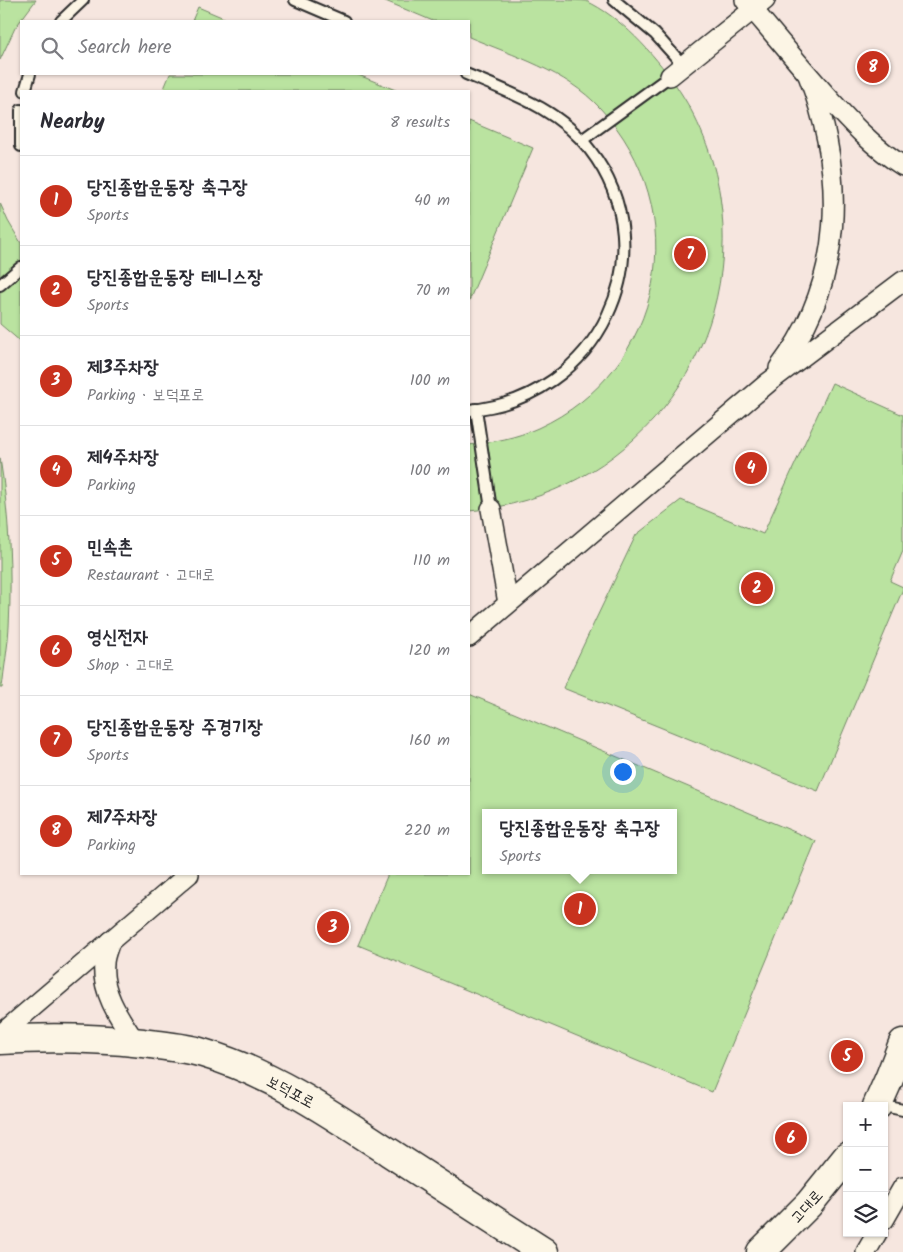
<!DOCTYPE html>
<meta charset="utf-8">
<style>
:root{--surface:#fff;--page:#f7f7f7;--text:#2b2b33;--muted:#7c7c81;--line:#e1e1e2;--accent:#c8321e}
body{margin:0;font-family:Kalam,"Poor Story",sans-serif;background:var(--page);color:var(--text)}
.controls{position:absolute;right:15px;bottom:15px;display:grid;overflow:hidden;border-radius:0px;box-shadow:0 1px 4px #0004}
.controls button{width:45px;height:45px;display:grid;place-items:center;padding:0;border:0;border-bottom:1px solid var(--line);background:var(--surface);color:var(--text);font:25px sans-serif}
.you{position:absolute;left:622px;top:771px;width:18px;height:18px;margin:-12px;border:4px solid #fff;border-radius:50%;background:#1a73e8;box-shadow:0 0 0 8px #1a73e833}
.badge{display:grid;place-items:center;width:32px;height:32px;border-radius:50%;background:var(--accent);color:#fff;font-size:16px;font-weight:700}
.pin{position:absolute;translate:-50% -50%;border:2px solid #fff;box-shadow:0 1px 5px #0006}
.popup{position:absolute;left:482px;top:809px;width:195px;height:65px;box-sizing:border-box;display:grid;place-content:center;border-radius:0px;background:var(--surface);filter:drop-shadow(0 1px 4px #0005);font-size:16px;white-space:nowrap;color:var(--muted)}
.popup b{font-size:19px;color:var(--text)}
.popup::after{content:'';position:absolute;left:50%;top:100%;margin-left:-10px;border:10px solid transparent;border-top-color:var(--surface)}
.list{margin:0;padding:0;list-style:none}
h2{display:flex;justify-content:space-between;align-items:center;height:65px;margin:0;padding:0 20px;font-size:21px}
h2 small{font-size:16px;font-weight:400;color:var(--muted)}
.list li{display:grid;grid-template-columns:32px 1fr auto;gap:15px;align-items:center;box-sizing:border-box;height:90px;padding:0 20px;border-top:1px solid var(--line)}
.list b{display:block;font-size:19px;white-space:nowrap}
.list p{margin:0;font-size:16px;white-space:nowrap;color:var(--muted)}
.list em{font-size:16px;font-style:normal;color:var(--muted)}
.icon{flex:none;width:28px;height:28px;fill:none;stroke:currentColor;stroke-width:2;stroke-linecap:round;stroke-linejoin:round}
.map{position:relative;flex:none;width:903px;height:1252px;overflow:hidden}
.search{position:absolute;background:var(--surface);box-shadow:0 1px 4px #0004;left:20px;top:20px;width:450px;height:55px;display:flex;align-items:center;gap:12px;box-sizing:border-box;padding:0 18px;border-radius:0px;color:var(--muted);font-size:19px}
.panel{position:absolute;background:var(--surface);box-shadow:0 1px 4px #0004;left:20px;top:90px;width:450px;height:785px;border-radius:0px}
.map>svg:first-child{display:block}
.green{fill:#bae3a0;stroke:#728766;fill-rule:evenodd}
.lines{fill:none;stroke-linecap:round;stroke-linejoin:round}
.lane-casing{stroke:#2b2b2b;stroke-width:14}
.street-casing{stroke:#2b2b2b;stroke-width:22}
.secondary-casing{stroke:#2b2b2b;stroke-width:31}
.lane{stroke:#fcf5e5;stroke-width:10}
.street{stroke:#fcf5e5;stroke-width:19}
.secondary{stroke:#fcf5e5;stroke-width:28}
.labels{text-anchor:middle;stroke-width:4;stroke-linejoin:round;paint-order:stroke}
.street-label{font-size:16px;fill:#2b2b2b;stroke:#fcf5e5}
</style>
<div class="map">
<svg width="903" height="1252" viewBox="0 0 903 1252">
<rect width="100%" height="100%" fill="#f6e6df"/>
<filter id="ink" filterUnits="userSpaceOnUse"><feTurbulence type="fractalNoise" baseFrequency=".02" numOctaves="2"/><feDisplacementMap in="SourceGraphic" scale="10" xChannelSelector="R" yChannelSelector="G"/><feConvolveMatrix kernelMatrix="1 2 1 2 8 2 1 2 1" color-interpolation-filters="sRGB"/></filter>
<g filter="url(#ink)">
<g class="green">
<polygon points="0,0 36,0 15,28 0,60"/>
<path d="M383 0C434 0 485 0 537 0 548 0 577 0 586 1 620 16 654 54 675 84 698 117 714 156 720 196 744 356 628 497 469 511V445C493 442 516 438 538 428 665 370 695 210 600 108 566 71 514 56 469 37V21H433Z"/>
<polygon points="198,7 231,21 192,21"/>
<polygon points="170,74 356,74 398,91 163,91"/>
<polygon points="469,121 533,148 469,301"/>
<polygon points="0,203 8,221 21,243 21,342 0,324"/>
<polygon points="832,383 903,415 903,551 890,581 903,587 903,589 818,791 563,688 636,535 681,500 763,534"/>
<path d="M0 458C9 514 12 570 9 627 8 647 4 668 2 688H0Z"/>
<path d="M469 694 816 841 712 1092 358 945 388 874H469ZM486 813H674V870H486Z"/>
</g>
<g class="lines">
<g class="lane-casing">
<g id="lane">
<polyline points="295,0 344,21"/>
<polyline points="614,0 655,34 683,65"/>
<polyline points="61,21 83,0"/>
<path d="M466 74C511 93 559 109 590 150 670 254 597 400 469 410"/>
<polyline points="25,91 30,74"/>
<polyline points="21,110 21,146"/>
<polyline points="582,140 670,76"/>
<polyline points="0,285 21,267"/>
<polyline points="476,409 491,509"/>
<polyline points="884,1106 903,1110"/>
</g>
</g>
<g class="street-casing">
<g id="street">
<path d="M745 0C772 32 799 65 827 96 851 123 873 147 903 166"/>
<polyline points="670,76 765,0"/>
<path d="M779 368C845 281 846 174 808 75"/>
<polyline points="491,509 508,603"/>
<polyline points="469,637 769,382 903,281"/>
<path d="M110 941C108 948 104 956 104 964 101 993 121 1020 136 1043"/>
<polyline points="0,1035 189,874"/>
<polyline points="884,1220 903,1187"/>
<polyline points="866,1252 877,1233"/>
</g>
</g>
<g class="secondary-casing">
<g id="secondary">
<path d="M0 1040C48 1037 96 1038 143 1043 163 1046 184 1047 203 1053 271 1073 330 1113 389 1152 440 1185 492 1219 544 1252"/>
<polyline points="877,1106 889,1079 903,1043"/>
<polyline points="761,1252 809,1204 847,1157"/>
</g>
</g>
<use href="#lane" class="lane"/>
<use href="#street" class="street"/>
<use href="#secondary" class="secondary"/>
</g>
</g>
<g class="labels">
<g class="street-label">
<text transform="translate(291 1091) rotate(28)" y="6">보덕포로</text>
<text transform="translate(806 1206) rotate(-48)" y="6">고대로</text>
</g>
</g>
</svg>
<div class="controls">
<button>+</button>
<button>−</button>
<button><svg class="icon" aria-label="layers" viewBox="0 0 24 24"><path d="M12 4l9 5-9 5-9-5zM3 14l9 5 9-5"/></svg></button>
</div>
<div class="you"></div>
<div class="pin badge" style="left:580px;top:909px">1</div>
<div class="popup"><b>당진종합운동장 축구장</b>Sports</div>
<div class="pin badge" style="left:757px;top:588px">2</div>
<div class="pin badge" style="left:333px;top:927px">3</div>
<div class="pin badge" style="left:751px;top:468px">4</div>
<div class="pin badge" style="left:847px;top:1056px">5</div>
<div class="pin badge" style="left:791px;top:1138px">6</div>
<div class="pin badge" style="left:690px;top:254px">7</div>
<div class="pin badge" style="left:873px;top:67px">8</div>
<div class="search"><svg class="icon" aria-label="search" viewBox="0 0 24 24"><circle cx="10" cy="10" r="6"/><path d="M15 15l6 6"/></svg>Search here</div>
<section class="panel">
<h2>Nearby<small>8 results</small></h2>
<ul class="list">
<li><span class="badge">1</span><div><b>당진종합운동장 축구장</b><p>Sports</p></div><em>40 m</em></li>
<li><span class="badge">2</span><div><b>당진종합운동장 테니스장</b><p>Sports</p></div><em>70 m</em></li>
<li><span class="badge">3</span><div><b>제3주차장</b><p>Parking · 보덕포로</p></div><em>100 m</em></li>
<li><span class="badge">4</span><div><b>제4주차장</b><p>Parking</p></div><em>100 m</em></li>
<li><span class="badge">5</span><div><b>민속촌</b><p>Restaurant · 고대로</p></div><em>110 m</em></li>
<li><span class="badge">6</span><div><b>영신전자</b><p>Shop · 고대로</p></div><em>120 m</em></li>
<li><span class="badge">7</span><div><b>당진종합운동장 주경기장</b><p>Sports</p></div><em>160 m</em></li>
<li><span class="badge">8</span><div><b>제7주차장</b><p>Parking</p></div><em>220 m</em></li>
</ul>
</section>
</div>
